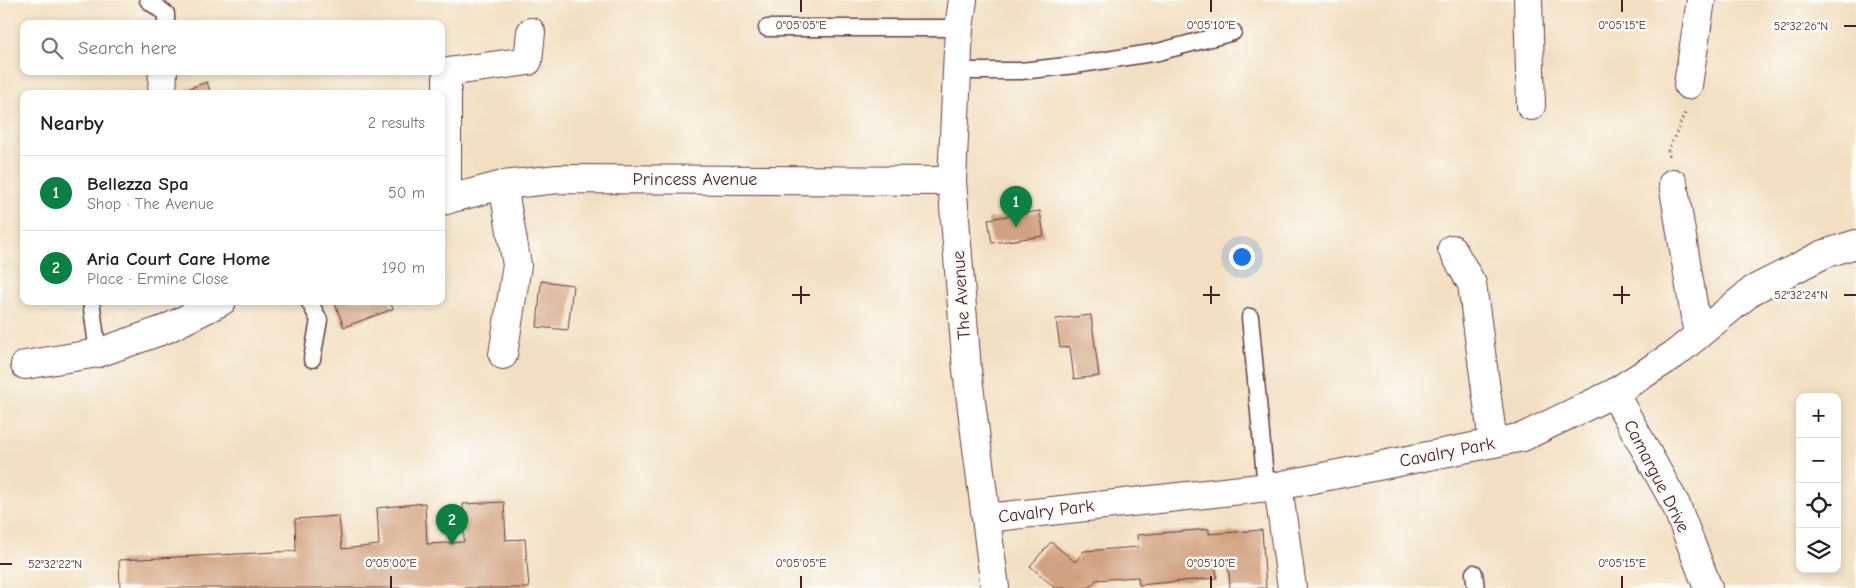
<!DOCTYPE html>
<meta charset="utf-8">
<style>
:root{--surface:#fff;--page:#f6f6f6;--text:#222;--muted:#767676;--line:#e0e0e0;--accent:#0b8043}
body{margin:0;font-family:"Comic Neue",sans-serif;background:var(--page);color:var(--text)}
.controls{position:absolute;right:15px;bottom:15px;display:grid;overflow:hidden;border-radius:10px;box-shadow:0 2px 8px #0003}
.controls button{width:45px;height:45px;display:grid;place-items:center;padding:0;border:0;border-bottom:1px solid var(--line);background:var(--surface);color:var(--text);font:25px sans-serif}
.you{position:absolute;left:1241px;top:256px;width:18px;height:18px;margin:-12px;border:4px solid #fff;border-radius:50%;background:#1a73e8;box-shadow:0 0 0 8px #1a73e833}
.badge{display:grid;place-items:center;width:32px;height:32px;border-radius:50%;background:var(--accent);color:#fff;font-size:16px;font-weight:700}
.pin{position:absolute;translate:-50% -41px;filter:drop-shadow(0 1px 2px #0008)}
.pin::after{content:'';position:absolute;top:26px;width:18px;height:15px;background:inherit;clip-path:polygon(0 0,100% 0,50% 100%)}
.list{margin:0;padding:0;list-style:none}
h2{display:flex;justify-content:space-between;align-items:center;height:65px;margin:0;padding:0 20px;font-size:21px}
h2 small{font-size:16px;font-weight:400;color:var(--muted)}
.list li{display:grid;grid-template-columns:32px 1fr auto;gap:15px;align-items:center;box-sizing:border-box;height:75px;padding:0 20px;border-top:1px solid var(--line)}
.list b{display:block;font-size:19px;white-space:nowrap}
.list p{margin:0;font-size:16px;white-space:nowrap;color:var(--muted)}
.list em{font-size:16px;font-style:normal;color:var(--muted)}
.icon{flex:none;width:28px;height:28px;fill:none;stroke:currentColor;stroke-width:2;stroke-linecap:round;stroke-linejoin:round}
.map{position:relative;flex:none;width:1856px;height:588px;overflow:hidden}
.search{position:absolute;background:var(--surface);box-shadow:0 2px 8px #0003;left:20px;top:20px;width:425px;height:55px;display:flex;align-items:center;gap:12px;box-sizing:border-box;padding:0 18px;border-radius:10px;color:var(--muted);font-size:19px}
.panel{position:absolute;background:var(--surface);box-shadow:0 2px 8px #0003;left:20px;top:90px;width:425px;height:215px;border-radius:10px}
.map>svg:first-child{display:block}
.building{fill:#d1a27f}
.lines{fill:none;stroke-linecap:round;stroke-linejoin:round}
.lane-casing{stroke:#633c42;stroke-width:19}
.street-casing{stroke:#633c42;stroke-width:30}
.secondary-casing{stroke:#633c42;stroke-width:30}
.path{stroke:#633c42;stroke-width:3;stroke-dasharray:1 4;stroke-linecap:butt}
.lane{stroke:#fff;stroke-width:16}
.street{stroke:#fff;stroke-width:28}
.secondary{stroke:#fff;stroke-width:28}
.ticks{fill:none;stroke:#4a1f2b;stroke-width:2}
.labels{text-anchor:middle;stroke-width:5;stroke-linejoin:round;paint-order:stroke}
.street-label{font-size:18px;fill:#4a1f2b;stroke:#fdfcf7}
.ticks-label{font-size:12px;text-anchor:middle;fill:#4a1f2b;stroke:#fdfcf7;stroke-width:5;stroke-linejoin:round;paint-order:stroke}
</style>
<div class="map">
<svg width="1856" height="588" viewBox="0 0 1856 588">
<rect width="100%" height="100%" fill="#fdfcf7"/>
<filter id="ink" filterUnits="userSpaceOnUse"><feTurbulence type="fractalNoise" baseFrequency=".02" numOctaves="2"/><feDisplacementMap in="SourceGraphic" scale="10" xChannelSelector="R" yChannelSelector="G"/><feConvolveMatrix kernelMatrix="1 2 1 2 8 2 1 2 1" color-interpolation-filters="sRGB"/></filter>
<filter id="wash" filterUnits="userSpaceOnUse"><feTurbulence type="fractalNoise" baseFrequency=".0096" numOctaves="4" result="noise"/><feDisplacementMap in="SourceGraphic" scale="20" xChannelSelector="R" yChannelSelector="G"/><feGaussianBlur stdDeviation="1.12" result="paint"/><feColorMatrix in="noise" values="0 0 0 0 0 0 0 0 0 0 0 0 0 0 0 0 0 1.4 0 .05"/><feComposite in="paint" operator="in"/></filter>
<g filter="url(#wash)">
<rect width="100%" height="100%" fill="#f2dfc1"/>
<g id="blocks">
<g class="building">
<polygon points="207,82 211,94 181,94 180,92"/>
<polygon points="1040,211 1044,236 992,243 988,219"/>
<polygon points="541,281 573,285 568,330 537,327"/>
<polygon points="334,301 390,301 393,309 344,327"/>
<polygon points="1091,315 1099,376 1074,379 1070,347 1060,348 1056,319"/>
<polygon points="504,502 506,540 525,539 529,588 120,588 119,560 296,551 295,519 339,516 342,549 379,545 377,508 425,503 427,544 464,542 463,504"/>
<polygon points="1209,529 1209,534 1262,530 1266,588 1230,588 1228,561 1215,562 1217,578 1139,585 1138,577 1096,580 1089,588 1053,588 1054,587 1030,566 1051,542 1075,562 1084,551 1138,547 1137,535"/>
</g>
</g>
</g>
<g filter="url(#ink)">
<use href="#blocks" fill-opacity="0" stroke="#633c42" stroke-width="1"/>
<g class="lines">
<g class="lane-casing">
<g id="lane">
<polyline points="148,0 166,14 166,24"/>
<polyline points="767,28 959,28"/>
<polyline points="957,71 1021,71 1075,65 1158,52 1233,32"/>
<polyline points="91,301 98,353"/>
<polyline points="309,301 319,320 312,359"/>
<polyline points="1250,317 1266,487"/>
<polyline points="1474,573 1476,588"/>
</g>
</g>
<g class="street-casing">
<g id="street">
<polyline points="1528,0 1531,106"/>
<polyline points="1688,85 1701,0"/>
<polyline points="162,94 163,71"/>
<polyline points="1673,183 1698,335"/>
<polyline points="503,185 517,265 503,355"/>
<polyline points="447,200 447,72 528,61 531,32"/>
<polyline points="441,201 503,185 558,179 952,181"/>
<polyline points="1452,249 1472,284 1493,443"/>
<polyline points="25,365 98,353 166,329 222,301"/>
<polyline points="1614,393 1676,505 1708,588"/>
<polyline points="1278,486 1292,588"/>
<polyline points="987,518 1278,486 1523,437 1614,393 1675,354 1753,290 1824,254 1856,244"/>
</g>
</g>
<g class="secondary-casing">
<polyline id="secondary" points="963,0 959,28 952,181 967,370 995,588"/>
</g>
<polyline class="path" points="1669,156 1668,151 1685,113"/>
<use href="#lane" class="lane"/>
<use href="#street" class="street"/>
<use href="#secondary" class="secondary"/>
</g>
</g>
<path class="ticks" d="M801 0V12M1211 0V12M1622 0V12M1844 26H1856M801 286V304M1211 286V304M1622 286V304M792 295H810M1203 295H1220M1613 295H1630M1844 295H1856M0 564H12M391 576V588M801 576V588M1211 576V588M1622 576V588"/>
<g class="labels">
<g class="street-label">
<text x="695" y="185">Princess Avenue</text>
<text transform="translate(961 295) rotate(-94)" y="6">The Avenue</text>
<text transform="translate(1447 452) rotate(-11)" y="6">Cavalry Park</text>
<text transform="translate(1657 476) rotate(63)" y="6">Camargue Drive</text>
<text transform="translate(1046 511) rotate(-7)" y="6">Cavalry Park</text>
</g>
</g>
<g class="ticks-label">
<text x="801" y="29">0°05'05"E</text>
<text x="1211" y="29">0°05'10"E</text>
<text x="1622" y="29">0°05'15"E</text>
<text x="1801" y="30">52°32'26"N</text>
<text x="1801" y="299">52°32'24"N</text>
<text x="391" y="567">0°05'00"E</text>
<text x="801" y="567">0°05'05"E</text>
<text x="1211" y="567">0°05'10"E</text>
<text x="1622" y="567">0°05'15"E</text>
<text x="55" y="568">52°32'22"N</text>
</g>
</svg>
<div class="controls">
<button>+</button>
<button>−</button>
<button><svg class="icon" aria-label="locate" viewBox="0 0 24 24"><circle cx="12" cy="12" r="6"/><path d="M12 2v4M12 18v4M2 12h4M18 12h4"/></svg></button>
<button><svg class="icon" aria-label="layers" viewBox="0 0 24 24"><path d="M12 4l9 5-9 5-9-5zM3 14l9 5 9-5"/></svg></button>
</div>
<div class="you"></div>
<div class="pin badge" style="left:1016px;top:227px">1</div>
<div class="pin badge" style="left:452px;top:545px">2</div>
<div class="search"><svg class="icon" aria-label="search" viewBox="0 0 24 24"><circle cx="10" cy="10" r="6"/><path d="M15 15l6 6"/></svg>Search here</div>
<section class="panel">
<h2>Nearby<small>2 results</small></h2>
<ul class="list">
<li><span class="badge">1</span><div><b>Bellezza Spa</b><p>Shop · The Avenue</p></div><em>50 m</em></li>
<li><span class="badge">2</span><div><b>Aria Court Care Home</b><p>Place · Ermine Close</p></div><em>190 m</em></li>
</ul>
</section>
</div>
